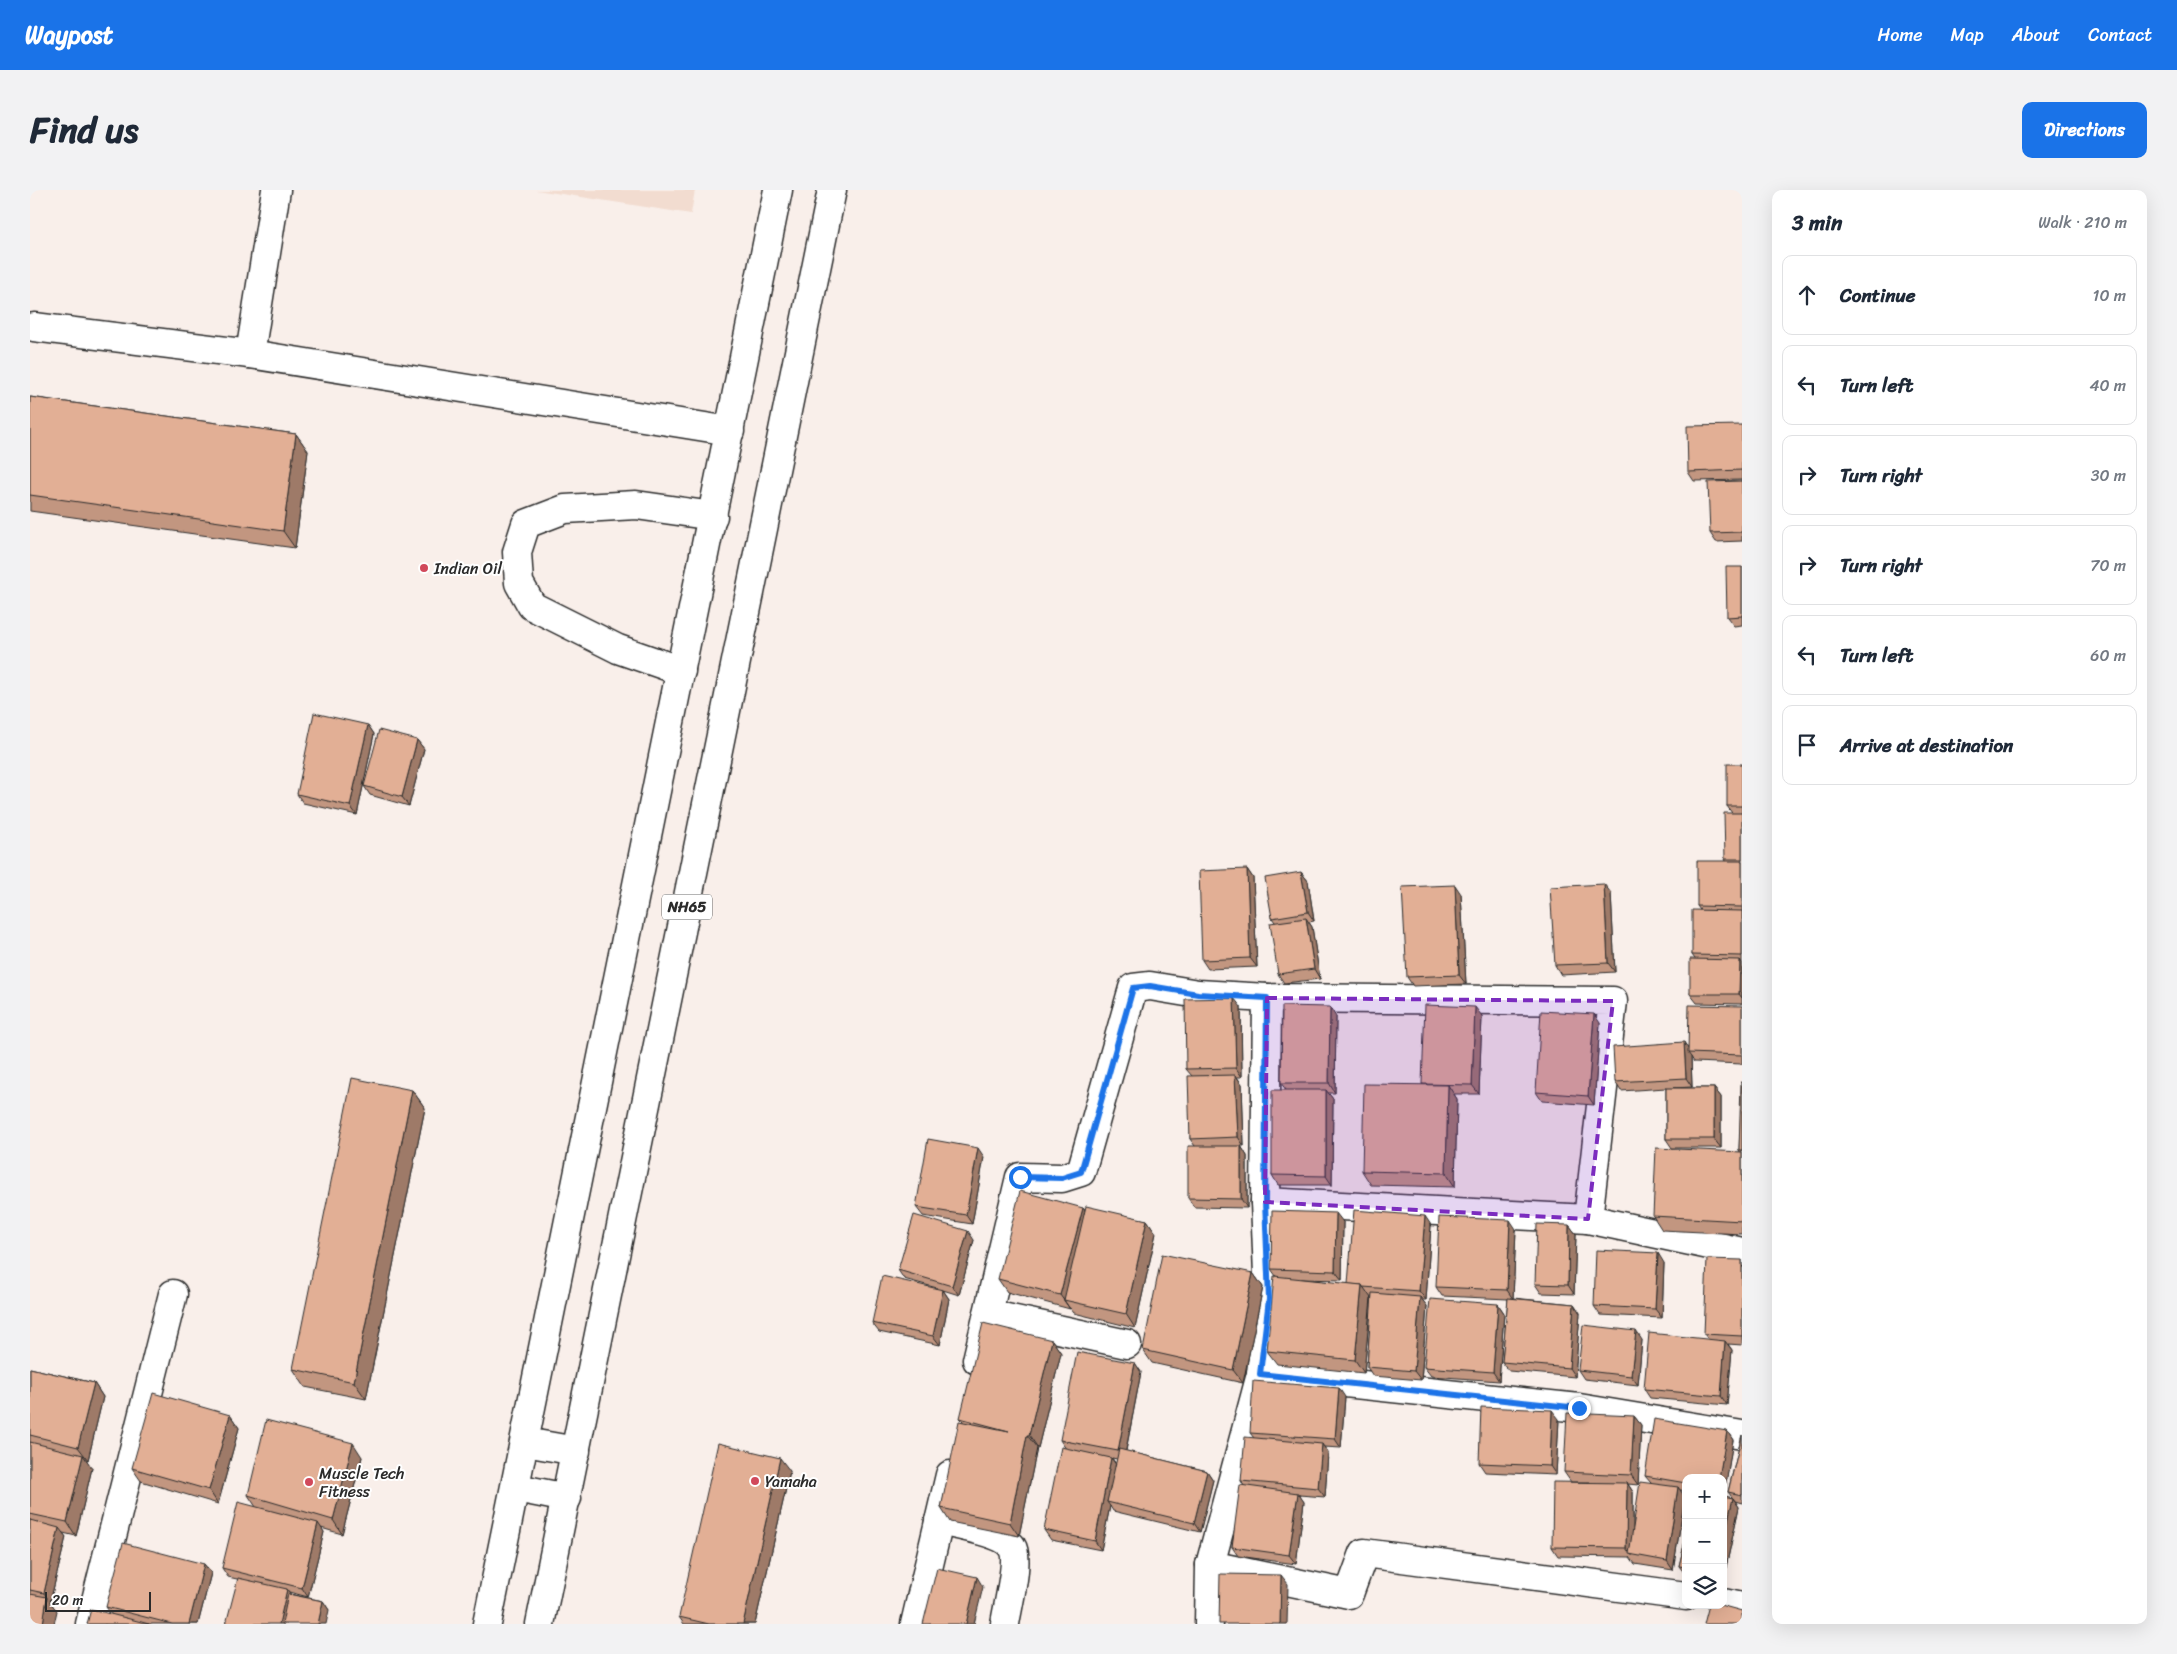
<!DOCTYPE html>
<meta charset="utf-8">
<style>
:root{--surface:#fff;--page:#f2f2f3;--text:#1f2937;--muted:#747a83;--line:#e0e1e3;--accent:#1a73e8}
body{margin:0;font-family:Sriracha,sans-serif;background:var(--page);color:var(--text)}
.controls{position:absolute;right:15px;bottom:15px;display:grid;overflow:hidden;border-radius:10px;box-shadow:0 5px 20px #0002}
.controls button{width:45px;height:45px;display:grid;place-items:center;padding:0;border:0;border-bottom:1px solid var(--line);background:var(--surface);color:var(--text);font:25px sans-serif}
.scale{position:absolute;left:15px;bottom:12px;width:106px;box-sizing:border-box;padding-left:5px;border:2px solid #2b2b2b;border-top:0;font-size:14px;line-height:18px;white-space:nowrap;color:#2b2b2b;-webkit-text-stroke:4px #fff;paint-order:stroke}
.stop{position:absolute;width:15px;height:15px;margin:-11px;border:4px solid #1a73e8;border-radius:50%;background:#fff}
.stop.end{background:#1a73e8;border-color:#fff;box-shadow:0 1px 5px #0008}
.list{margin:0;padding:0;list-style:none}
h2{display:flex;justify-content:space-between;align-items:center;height:65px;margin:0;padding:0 20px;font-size:21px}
h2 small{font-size:16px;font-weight:400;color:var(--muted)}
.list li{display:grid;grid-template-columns:32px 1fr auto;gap:15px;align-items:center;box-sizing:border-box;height:80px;margin:0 10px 10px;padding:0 10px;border:1px solid var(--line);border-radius:10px}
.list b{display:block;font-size:19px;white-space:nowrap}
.list em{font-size:16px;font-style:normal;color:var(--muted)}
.icon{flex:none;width:28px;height:28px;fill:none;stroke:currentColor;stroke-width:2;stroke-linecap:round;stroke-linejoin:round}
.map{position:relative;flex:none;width:1712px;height:1434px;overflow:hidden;border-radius:10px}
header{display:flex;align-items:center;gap:30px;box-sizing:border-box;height:70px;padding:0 25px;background:var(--accent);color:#fff}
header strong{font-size:24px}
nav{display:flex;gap:28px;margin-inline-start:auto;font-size:18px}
.intro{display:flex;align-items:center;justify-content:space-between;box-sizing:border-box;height:120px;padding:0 30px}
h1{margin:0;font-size:35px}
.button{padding:12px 22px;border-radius:10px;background:var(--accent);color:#fff;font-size:18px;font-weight:700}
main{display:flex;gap:30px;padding:0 30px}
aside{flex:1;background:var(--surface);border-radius:10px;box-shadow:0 5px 20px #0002}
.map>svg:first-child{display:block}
.built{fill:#f2dcd0}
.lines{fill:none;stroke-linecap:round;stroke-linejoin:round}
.minor-casing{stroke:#2b2b2b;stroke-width:31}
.highway-casing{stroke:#2b2b2b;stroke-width:31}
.minor{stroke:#fff;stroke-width:28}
.highway{stroke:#fff;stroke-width:28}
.wall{fill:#c29680;stroke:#2b2b2b;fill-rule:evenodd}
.shaded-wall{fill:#9e7a68;stroke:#2b2b2b}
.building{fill:#e2af95;stroke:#2b2b2b}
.route{stroke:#1a73e8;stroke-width:6}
.marked{fill:#7b2cbf;fill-opacity:0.2;stroke:#7b2cbf;stroke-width:4;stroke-dasharray:10 6;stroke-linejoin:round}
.poi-dot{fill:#d1495b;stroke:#fff;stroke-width:2}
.labels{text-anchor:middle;stroke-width:4;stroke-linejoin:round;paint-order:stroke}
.shield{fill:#fff;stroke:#6b6b6b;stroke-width:1}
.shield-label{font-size:15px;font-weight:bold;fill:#2b2b2b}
.poi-label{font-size:16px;fill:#2b2b2b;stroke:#fff;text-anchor:start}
</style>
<header>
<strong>Waypost</strong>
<nav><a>Home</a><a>Map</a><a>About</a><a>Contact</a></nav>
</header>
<div class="intro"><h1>Find us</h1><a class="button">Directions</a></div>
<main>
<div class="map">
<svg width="1712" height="1434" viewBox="0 0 1712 1434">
<rect width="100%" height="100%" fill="#f9efea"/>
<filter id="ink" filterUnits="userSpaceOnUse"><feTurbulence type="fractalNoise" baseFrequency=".02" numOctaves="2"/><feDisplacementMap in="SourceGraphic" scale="10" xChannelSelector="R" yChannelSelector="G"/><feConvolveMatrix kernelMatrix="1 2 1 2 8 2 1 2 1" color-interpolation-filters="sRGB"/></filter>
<g filter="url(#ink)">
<polygon class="built" points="506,0 665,0 661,24"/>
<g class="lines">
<g class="minor-casing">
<g id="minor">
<polyline points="4,137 220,164 700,241"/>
<polyline points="220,164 246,0"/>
<polyline points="651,481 588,459 502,416 489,393 487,362 496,334 535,319 606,315 683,326"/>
<polyline points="1235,1012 1558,1029 1712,1062"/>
<polyline points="958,1124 1097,1154"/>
<polyline points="947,1170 990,987 1032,988 1051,982 1103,798 1120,796 1168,804 1237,808 1583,811 1558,1029"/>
<polyline points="1231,1184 1549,1218 1712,1245"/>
<path d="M909 1331C926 1335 974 1343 982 1357 990 1369 977 1419 975 1434"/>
<polyline points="1180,1375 1319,1404 1334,1363 1656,1406"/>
<polyline points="1693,1413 1712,1417"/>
<polyline points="60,1434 143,1104"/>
<polyline points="885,1434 920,1285"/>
<polyline points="1179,1434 1180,1375 1231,1184 1239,1109 1235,1012 1237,808"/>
</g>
</g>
<g class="highway-casing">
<g id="highway">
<polyline points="495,1252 546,1261"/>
<polyline points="486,1298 537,1308"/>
<polyline points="457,1434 748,0"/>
<polyline points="510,1434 802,0"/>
</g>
</g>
<use href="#minor" class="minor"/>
<use href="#highway" class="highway"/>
</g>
<g class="wall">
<polygon points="0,207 266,244 278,261 265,358 0,321"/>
<polygon points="1712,235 1712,290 1664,291 1658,282"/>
<polygon points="1712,291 1712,351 1686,352 1680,343"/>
<polygon points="1712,377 1712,435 1704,436 1697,427"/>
<polygon points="338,535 344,544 327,625 273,613 267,604"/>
<polygon points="387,550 394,559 379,616 340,605 334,596"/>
<polygon points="1712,574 1712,814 1667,813 1660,804 1665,769 1662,765 1670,720 1667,716 1696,671 1695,669 1702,623 1697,616"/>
<polygon points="1217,679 1223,688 1227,777 1178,779 1172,770"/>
<polygon points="1271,682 1278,691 1284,731 1279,732 1282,737 1290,789 1254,793 1248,784 1245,732 1242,728"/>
<polygon points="1581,703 1585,782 1531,785 1525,775"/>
<polygon points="1431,704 1436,794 1383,796 1377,787"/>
<polygon points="1712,816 1712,874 1664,872 1661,867 1662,897 1644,898 1684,898 1691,907 1691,958 1642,958 1636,949 1636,898 1591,901 1585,892 1658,858"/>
<polygon points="1211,817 1212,887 1207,887 1212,894 1214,956 1211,956 1217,966 1217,1018 1164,1017 1158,1008 1165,956 1160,949 1162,886 1156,879"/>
<polygon points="1452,826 1449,904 1424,904 1427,909 1425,997 1341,995 1332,981 1393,895 1392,894"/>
<polygon points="1306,827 1305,903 1298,903 1303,909 1302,995 1248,995 1242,985 1256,900 1251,893"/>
<polygon points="1570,833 1564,915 1512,911 1506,902"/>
<polygon points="1712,892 1712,1044 1632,1040 1623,1026 1710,962 1709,960"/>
<polygon points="382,900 395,918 336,1209 275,1197 263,1179"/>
<polygon points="954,967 942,1034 893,1026 886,1017"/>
<polygon points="1053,1018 1055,1021 1117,1030 1126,1043 1105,1138 1044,1123 1040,1118 1040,1119 977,1102 968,1089"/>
<polygon points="1313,1032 1312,1090 1271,1089 1318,1094 1401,1035 1396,1110 1392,1110 1397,1116 1391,1190 1343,1186 1337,1177 1342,1106 1340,1106 1341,1108 1334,1183 1247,1174 1237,1161 1246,1086 1241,1079"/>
<polygon points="1539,1035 1546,1044 1544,1104 1511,1103 1505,1094"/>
<polygon points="1486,1039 1483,1108 1544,1114 1550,1123 1545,1187 1479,1181 1472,1172 1478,1109 1412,1106 1406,1097"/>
<polygon points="944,1050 929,1105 913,1100 919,1109 910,1155 849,1142 842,1133 907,1098 874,1089 868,1080"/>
<polygon points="1712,1070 1712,1155 1698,1154 1702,1160 1697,1215 1620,1208 1614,1199 1678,1149 1674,1144"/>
<polygon points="1634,1073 1632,1128 1570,1125 1564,1116"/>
<polygon points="1223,1083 1233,1097 1213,1193 1122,1173 1113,1160"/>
<polygon points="1468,1114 1474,1123 1469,1191 1401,1186 1394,1177"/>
<polygon points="1022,1150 1031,1163 1008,1258 1007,1258 989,1346 920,1332 911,1318 933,1231 930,1228"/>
<polygon points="1612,1150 1608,1195 1554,1189 1548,1180"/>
<path d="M1105 1173 1111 1182 1096 1261 1177 1281 1183 1290 1170 1342 1083 1321 1080 1316 1071 1360 1021 1350 1014 1340 1036 1259 1030 1250ZM1082 1268 1087 1269 1086 1274Z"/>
<polygon points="0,1178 64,1193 73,1207 58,1270 56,1270 62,1278 46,1346 33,1343 36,1347 20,1412 27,1421 0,1434"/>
<polygon points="1315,1207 1311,1258 1294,1257 1298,1263 1295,1307 1269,1305 1274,1312 1266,1374 1208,1366 1202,1357 1214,1296 1211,1291 1224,1248 1220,1243"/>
<polygon points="200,1225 209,1238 188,1314 111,1291 102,1278"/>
<polygon points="1604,1226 1611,1235 1608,1295 1598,1294 1603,1302 1603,1337 1621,1293 1615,1286 1697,1241 1703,1250 1694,1306 1703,1308 1709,1317 1693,1391 1693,1288 1656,1288 1656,1301 1650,1300 1655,1307 1643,1380 1605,1374 1600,1367 1528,1366 1522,1357 1560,1292 1541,1292 1534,1282"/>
<polygon points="1529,1229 1526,1285 1455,1282 1449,1273"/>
<polygon points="1712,1245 1712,1313 1705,1311 1698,1302"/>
<polygon points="332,1267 312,1344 291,1338 294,1342 278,1407 259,1402 260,1404 293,1411 299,1420 207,1389 198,1387 192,1378 226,1317 218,1305"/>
<polygon points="760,1281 725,1434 654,1434 649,1427"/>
<polygon points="1656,1347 1656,1385 1649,1376"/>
<polygon points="174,1374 181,1383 168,1434 57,1434 82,1425 76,1417"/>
</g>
<g class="shaded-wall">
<polygon points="266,244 278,261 265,358 253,341"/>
<polygon points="338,535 344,544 327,625 320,616"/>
<polygon points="387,550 394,559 379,616 372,607"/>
<polygon points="1217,679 1223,688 1227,777 1220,768"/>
<polygon points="1271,682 1278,691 1284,731 1278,722"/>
<polygon points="1574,694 1581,703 1585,782 1578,773"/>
<polygon points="1425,695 1431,704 1436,794 1429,785"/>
<polygon points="1276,728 1282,737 1290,789 1284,779"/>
<polygon points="1710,770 1712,773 1712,808 1709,804"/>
<polygon points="1204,808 1211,817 1212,887 1206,878"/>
<polygon points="1300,817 1306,827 1305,903 1299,893"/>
<polygon points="1445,817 1452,826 1449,904 1442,895"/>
<polygon points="1564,824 1570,833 1564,915 1558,906"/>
<polygon points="1654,852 1660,862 1658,863 1661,867 1662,897 1656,888"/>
<polygon points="1205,885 1212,894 1214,956 1208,947"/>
<polygon points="1418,895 1427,909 1425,997 1416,983"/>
<polygon points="1684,898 1691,907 1691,958 1684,949"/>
<polygon points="382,900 395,918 336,1209 324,1192"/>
<polygon points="1296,900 1303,909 1302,995 1296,986"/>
<polygon points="1211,956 1217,966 1217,1018 1211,1009"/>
<polygon points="948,958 954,967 942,1034 936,1025"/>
<polygon points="1053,1018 1062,1031 1034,1110 1040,1119 1030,1105"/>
<polygon points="1306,1023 1313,1032 1312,1090 1305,1081"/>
<polygon points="1395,1026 1401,1035 1396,1110 1389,1101"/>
<polygon points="1117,1030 1126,1043 1105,1138 1096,1124"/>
<polygon points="1480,1030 1486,1039 1483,1109 1477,1100"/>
<polygon points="1539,1035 1546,1044 1544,1104 1538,1095"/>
<polygon points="938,1041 944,1050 929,1105 922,1096"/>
<polygon points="1628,1063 1634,1073 1632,1128 1625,1119"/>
<polygon points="1223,1083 1233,1097 1213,1193 1203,1180"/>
<polygon points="1332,1095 1341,1108 1334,1183 1325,1170"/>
<polygon points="913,1100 919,1109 910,1155 903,1146"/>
<polygon points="1390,1107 1397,1116 1391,1190 1384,1181"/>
<polygon points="1468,1114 1474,1123 1469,1191 1463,1182"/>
<polygon points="1544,1114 1550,1123 1545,1187 1539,1178"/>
<polygon points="1606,1141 1612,1150 1608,1195 1601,1186"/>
<polygon points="1022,1150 1031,1163 1008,1258 999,1245"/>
<polygon points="1695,1151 1702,1160 1697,1215 1691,1206"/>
<polygon points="1105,1173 1111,1182 1094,1270 1088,1261"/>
<polygon points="64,1193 73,1207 58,1270 48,1257"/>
<polygon points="1309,1198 1315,1207 1311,1258 1305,1249"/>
<polygon points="1522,1220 1529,1229 1526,1285 1520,1276"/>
<polygon points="200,1225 209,1238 188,1314 179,1300"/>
<polygon points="1604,1226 1611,1235 1608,1295 1601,1285"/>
<polygon points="1697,1241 1703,1250 1694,1307 1693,1288 1689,1288"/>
<polygon points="997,1245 1007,1258 989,1346 980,1333"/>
<polygon points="323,1253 332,1267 312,1344 303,1330"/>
<polygon points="1292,1254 1298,1263 1295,1307 1288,1298"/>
<polygon points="53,1265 62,1278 46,1346 37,1332"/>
<polygon points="750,1268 760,1281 725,1434 713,1434"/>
<polygon points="1081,1268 1088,1277 1077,1312 1080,1316 1071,1360 1065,1351"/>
<polygon points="1177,1281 1183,1290 1170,1342 1164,1333"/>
<polygon points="1597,1293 1603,1302 1603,1365 1601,1365 1596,1358"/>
<polygon points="1648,1297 1655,1307 1643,1380 1637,1371"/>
<polygon points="1268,1303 1274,1312 1266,1374 1259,1365"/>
<polygon points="1703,1308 1709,1317 1693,1391 1693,1352"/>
<polygon points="288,1333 294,1342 278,1407 272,1398"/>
<polygon points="29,1338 36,1347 20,1412 27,1421 24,1434 13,1434 17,1408 14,1403"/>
<polygon points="174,1374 181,1383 168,1434 159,1434"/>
<polygon points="1251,1385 1258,1394 1257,1434 1250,1434"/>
<polygon points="947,1387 953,1397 944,1434 936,1434"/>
<polygon points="257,1399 263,1408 257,1434 249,1434"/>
<polygon points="293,1411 299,1420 296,1434 288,1434"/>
</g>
<g class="building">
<polygon points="0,207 266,244 253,341 0,305"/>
<polygon points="1712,235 1712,280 1658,282 1657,236"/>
<polygon points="1712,291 1712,342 1680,343 1678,292"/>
<polygon points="1696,377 1712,377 1712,426 1697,427"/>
<polygon points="284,523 338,535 320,616 267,604"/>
<polygon points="349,540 387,550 372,607 334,596"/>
<rect x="1697" y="574" width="15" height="42"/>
<polygon points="1694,623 1712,623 1712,669 1695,669"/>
<polygon points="1667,671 1712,671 1712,717 1667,716"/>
<polygon points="1217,679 1220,768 1172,770 1169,681"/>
<polygon points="1271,682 1278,722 1242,728 1235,688"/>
<polygon points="1574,694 1578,773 1525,775 1520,697"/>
<polygon points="1425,695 1429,785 1377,787 1372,697"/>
<polygon points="1662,720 1712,721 1712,766 1662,765"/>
<polygon points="1276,728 1284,779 1248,784 1240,733"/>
<polygon points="1660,769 1710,770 1709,804 1660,804"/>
<polygon points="1204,808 1206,878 1156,879 1155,809"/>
<polygon points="1395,815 1445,817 1442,895 1392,894"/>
<polygon points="1659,815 1712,816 1712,865 1658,863"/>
<polygon points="1252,816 1300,817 1299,893 1251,893"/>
<polygon points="1511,821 1564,824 1558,906 1506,902"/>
<polygon points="1654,852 1656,888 1585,892 1583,857"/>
<polygon points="1205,885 1208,947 1160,949 1158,886"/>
<polygon points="322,888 382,900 324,1192 263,1179"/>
<polygon points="1711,892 1712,892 1712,960 1709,960"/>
<polygon points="1334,894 1418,895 1416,983 1332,981"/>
<rect x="1636" y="898" width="48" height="51"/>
<polygon points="1242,900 1296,900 1296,986 1242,985"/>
<polygon points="898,949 948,958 936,1025 886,1017"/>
<polygon points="1158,956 1211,956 1211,1009 1158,1008"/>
<polygon points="1626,958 1712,962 1712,1031 1623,1026"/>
<polygon points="990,1001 1053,1018 1030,1105 968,1089"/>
<polygon points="1056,1016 1117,1030 1096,1124 1034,1110"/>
<polygon points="1324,1020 1395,1026 1389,1101 1333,1097 1332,1095 1318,1094"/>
<polygon points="1242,1021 1306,1023 1305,1081 1241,1079"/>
<polygon points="884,1025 938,1041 922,1096 868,1080"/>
<polygon points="1409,1027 1480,1030 1477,1100 1406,1097"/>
<polygon points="1507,1034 1539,1035 1538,1095 1505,1094"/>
<polygon points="1566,1060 1628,1063 1625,1119 1564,1116"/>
<polygon points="1132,1064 1223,1083 1203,1180 1113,1160"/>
<polygon points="1677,1069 1712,1070 1712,1146 1674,1144"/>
<polygon points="852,1086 913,1100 903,1146 842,1133"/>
<polygon points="1244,1086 1332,1095 1325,1170 1237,1161"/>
<polygon points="1342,1103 1390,1107 1384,1181 1337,1177"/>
<polygon points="1478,1108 1544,1114 1539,1178 1472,1172"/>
<polygon points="1400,1109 1468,1114 1463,1182 1394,1177"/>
<polygon points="953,1133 1022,1150 999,1245 997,1245 980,1333 911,1318 929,1231 979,1241 930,1228"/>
<polygon points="1553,1135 1606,1141 1601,1186 1548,1180"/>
<polygon points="1619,1143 1695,1151 1691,1206 1614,1199"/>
<polygon points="1047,1162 1105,1173 1088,1261 1030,1250"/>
<polygon points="0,1178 64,1193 48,1257 0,1245"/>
<polygon points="1223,1191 1309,1198 1305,1249 1220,1243"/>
<polygon points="123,1203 200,1225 179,1300 102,1278"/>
<polygon points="1451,1217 1522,1220 1520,1276 1449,1273"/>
<polygon points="1537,1223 1604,1226 1601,1285 1534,1282"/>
<polygon points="1624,1229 1697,1241 1689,1288 1656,1288 1656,1293 1615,1286"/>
<polygon points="236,1230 323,1253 303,1330 218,1305"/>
<polygon points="1712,1245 1712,1305 1698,1302"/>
<polygon points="1215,1247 1292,1254 1288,1298 1211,1291"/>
<polygon points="0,1252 53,1265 37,1332 0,1324"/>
<polygon points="688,1253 750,1268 713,1434 679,1434 649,1427"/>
<polygon points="1031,1257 1081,1268 1065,1351 1014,1340"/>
<polygon points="1089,1259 1177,1281 1164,1333 1077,1312"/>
<polygon points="1523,1292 1597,1293 1596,1358 1522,1357"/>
<polygon points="1610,1292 1648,1297 1637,1371 1599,1364"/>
<polygon points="1210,1295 1268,1303 1259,1365 1202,1357"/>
<polygon points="1693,1306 1703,1308 1693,1352"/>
<polygon points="208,1312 288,1333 272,1398 192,1378"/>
<polygon points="0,1330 29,1338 14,1403 0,1400"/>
<polygon points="1656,1347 1656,1377 1649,1376"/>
<polygon points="93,1353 174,1374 159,1434 142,1434 76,1417"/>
<polygon points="907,1378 947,1387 936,1434 893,1434"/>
<polygon points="1190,1384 1251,1385 1250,1434 1189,1434"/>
<polygon points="208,1388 257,1399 249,1434 196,1434"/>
<polygon points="0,1404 17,1407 13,1434 0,1434"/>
<polygon points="258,1404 293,1411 288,1434 252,1434"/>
<polygon points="1679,1415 1690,1415 1712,1421 1712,1434 1674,1434"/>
<polygon points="61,1419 119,1434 57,1434"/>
</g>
</g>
<g class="lines" filter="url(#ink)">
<polyline class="route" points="990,987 1032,988 1051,982 1103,798 1120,796 1168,804 1237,808 1235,1012 1239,1109 1230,1184 1549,1218"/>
</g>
<path class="marked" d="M1237 808 1583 811 1558 1029 1235 1012Z"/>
<g class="poi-dot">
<circle cx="394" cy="378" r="5"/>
<circle cx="725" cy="1291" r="5"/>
<circle cx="279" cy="1292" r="5"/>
</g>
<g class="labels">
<rect class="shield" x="632" y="704.5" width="50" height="25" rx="4"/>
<g class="shield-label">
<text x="657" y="722">NH65</text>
</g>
<g class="poi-label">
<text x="404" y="384">Indian Oil</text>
<text x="289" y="1289">Muscle Tech<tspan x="289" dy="18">Fitness</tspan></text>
<text x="735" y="1297">Yamaha</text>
</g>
</g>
</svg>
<div class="controls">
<button>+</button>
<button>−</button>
<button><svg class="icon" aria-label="layers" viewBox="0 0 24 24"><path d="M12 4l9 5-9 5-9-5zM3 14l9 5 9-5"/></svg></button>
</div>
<div class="scale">20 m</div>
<div class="stop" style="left:990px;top:987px"></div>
<div class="stop end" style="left:1549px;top:1218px"></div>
</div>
<aside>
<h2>3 min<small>Walk · 210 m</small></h2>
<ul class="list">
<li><svg class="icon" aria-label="ahead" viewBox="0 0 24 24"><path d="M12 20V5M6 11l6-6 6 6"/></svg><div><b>Continue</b></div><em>10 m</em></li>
<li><svg class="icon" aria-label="left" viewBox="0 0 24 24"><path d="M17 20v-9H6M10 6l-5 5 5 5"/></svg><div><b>Turn left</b></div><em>40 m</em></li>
<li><svg class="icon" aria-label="right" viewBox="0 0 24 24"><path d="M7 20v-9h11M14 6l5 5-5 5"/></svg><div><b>Turn right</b></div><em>30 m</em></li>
<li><svg class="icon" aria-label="right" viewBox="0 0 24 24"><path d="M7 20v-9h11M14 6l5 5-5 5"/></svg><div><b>Turn right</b></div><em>70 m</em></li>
<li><svg class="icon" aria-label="left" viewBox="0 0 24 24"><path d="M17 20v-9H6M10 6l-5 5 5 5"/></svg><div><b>Turn left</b></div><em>60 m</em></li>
<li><svg class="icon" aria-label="arrive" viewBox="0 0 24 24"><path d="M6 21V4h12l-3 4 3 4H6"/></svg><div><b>Arrive at destination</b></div></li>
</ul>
</aside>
</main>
